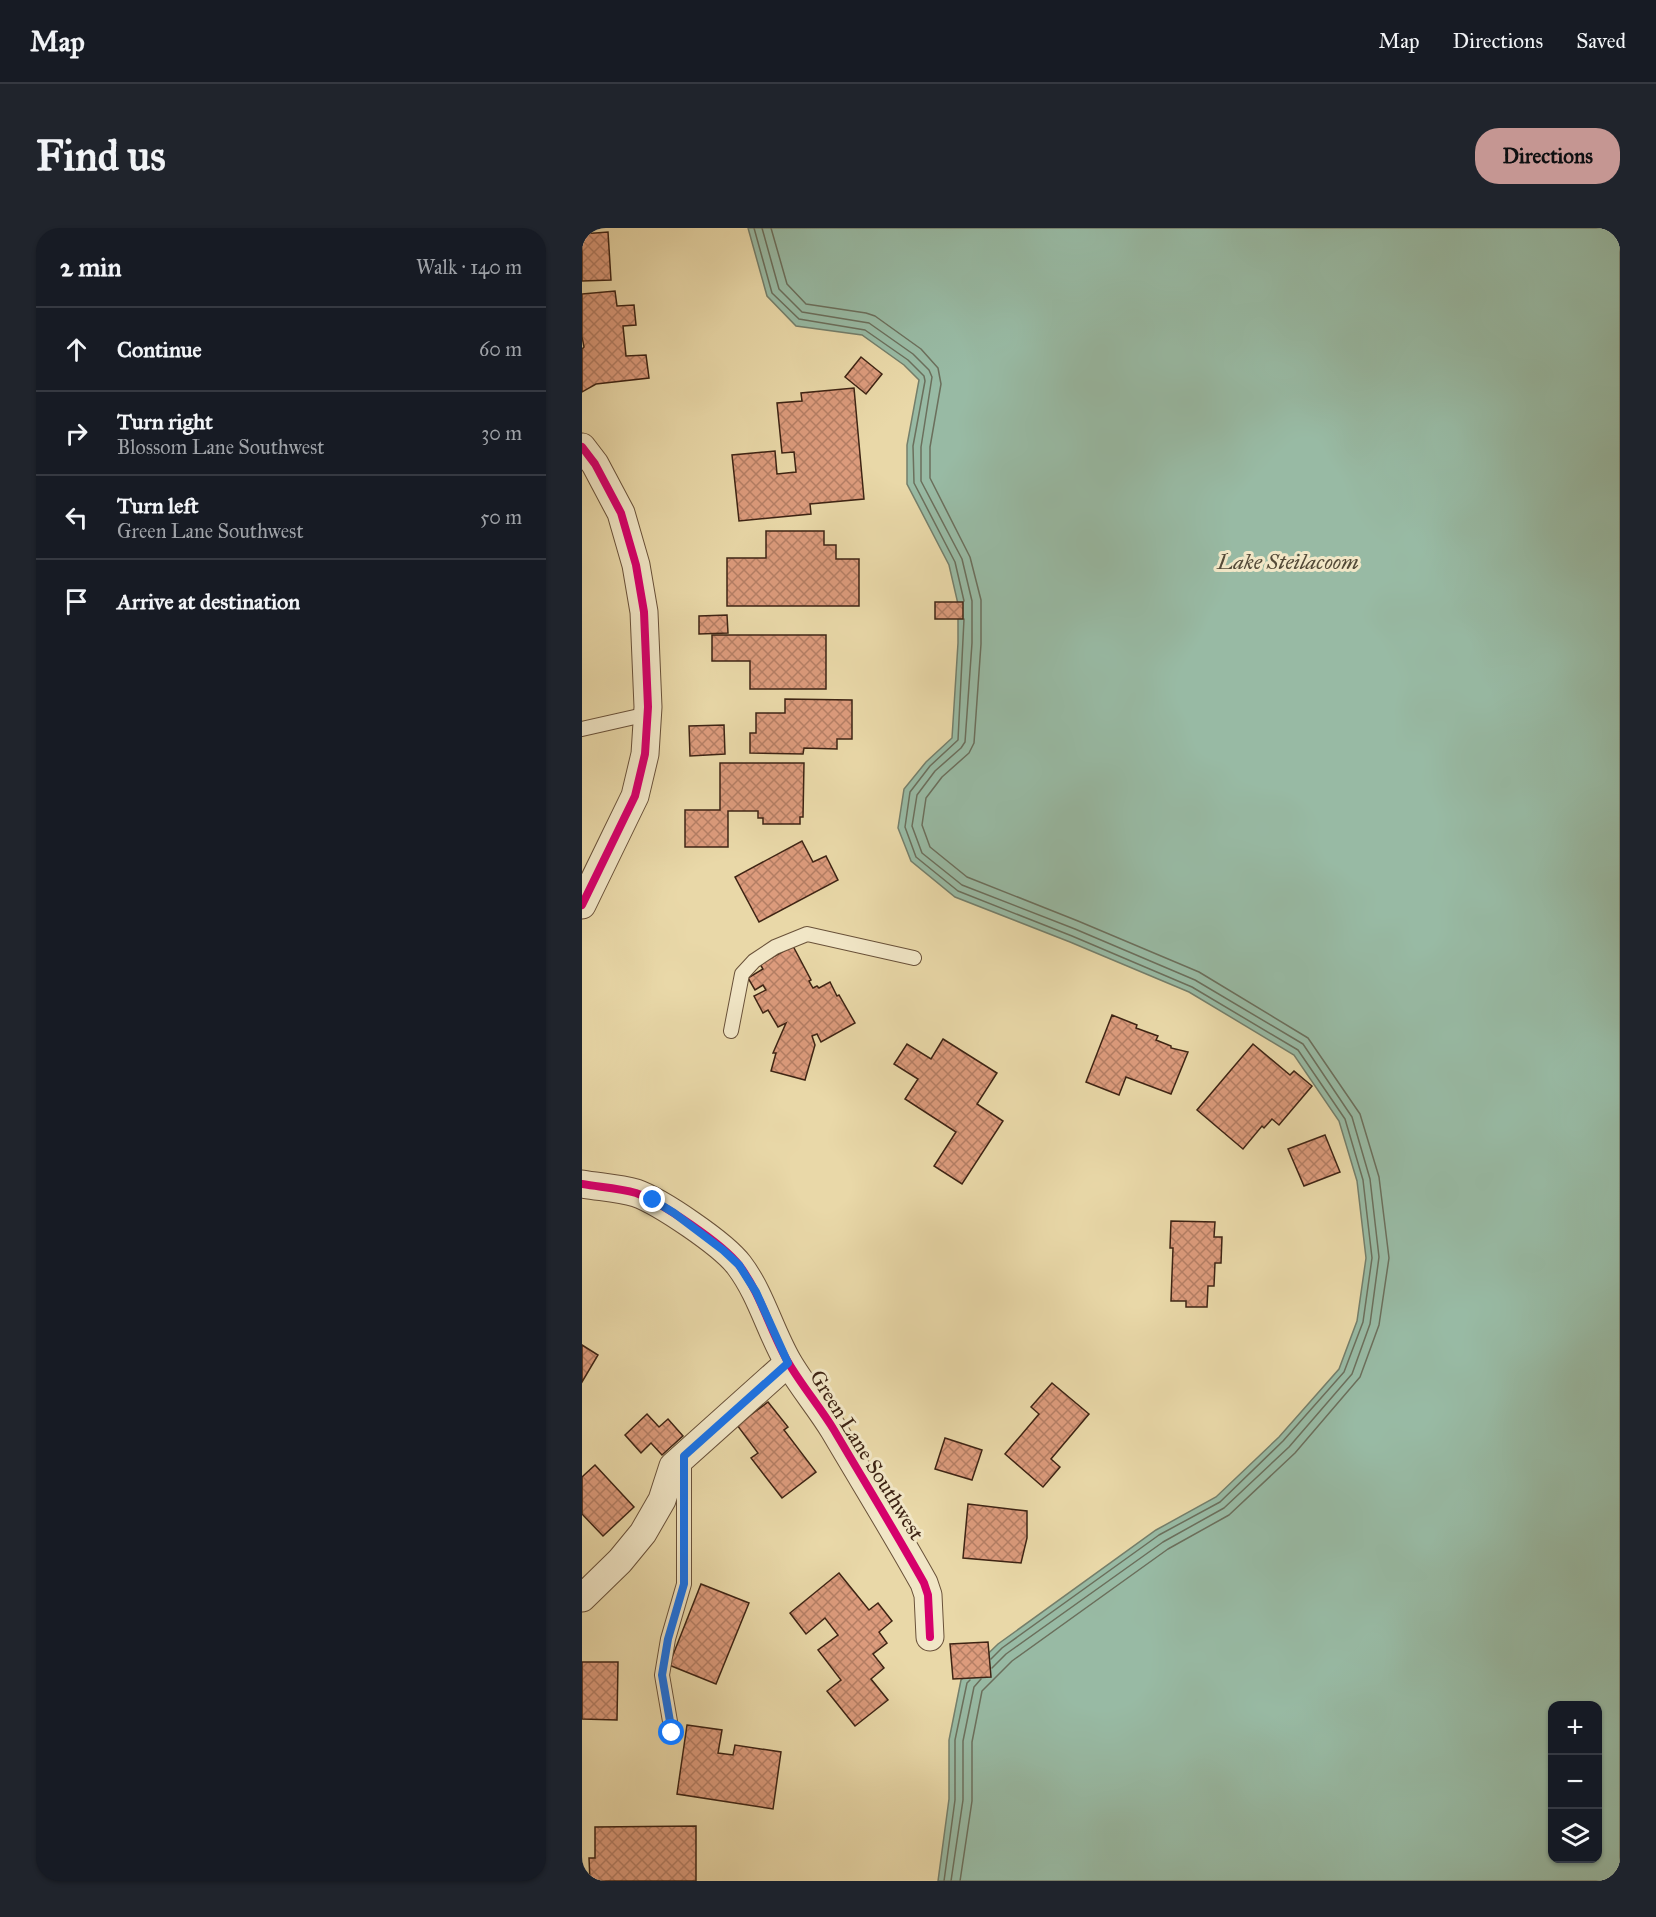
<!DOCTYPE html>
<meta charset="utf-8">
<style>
:root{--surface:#171b24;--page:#20242c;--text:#f1f3f6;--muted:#9ea1a6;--line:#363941;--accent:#c59692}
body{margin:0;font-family:"IM FELL Great Primer",serif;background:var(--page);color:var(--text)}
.controls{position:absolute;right:18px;bottom:18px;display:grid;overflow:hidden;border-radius:12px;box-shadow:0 2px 4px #0004}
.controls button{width:54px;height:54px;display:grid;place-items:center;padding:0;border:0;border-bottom:2px solid var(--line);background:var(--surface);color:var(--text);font:30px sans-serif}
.stop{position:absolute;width:18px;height:18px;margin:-14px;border:4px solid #1a73e8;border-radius:50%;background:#fff}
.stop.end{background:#1a73e8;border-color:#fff;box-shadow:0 2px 6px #0008}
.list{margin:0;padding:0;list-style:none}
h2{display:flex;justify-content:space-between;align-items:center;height:78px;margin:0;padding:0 24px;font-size:26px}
h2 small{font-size:20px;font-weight:400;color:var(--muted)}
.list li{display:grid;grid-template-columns:39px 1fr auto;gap:18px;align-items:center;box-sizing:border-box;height:84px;padding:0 24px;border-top:2px solid var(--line)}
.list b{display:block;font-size:22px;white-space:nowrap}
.list p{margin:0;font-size:20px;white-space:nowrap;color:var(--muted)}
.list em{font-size:20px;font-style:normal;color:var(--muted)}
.icon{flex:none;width:33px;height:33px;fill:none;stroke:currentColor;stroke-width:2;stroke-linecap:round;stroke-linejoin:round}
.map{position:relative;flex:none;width:1038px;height:1653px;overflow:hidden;border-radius:24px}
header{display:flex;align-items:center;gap:36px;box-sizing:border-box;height:84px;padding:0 30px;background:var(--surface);border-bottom:2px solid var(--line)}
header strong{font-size:28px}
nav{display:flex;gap:33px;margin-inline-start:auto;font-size:21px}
.intro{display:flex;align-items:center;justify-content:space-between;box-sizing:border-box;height:144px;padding:0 36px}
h1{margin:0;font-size:42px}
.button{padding:15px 27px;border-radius:24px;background:var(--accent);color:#111;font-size:21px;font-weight:700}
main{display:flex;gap:36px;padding:0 36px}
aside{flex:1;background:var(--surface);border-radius:24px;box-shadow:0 2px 4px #0004}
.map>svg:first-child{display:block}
.water{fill:#98baa4;stroke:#747e6a;stroke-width:1.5;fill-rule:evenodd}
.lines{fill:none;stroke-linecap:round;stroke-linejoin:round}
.shore{stroke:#6b6f5c;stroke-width:1.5}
.building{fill:url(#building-cross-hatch);stroke:#3e2414;stroke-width:1.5}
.lane-casing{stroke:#695139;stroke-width:16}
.street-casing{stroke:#695139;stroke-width:29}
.lane{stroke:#f1e6c6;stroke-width:14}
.street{stroke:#f1e6c6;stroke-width:27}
.cycleway-casing{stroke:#f1e6c6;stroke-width:11}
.cycleway{stroke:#d6006c;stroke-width:8}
.route{stroke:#1a73e8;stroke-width:8}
.labels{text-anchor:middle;stroke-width:6;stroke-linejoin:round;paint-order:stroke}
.street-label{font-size:21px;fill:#3e2414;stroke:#f1e6c6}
.water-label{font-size:22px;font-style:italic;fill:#544a38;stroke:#f1e6c6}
</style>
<header>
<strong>Map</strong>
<nav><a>Map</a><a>Directions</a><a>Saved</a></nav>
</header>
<div class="intro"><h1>Find us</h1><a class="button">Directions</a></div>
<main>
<aside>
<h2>2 min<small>Walk · 140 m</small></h2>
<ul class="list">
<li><svg class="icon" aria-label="ahead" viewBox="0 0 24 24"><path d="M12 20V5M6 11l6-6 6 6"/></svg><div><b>Continue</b></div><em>60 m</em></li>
<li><svg class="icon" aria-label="right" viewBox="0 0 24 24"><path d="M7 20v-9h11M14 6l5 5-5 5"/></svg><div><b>Turn right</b><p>Blossom Lane Southwest</p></div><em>30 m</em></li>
<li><svg class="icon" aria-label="left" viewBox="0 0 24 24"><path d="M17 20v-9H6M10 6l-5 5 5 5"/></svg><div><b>Turn left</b><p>Green Lane Southwest</p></div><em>50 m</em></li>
<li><svg class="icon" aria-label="arrive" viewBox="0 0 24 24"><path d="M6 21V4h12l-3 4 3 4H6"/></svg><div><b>Arrive at destination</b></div></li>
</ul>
</aside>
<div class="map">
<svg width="1038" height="1653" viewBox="0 0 1038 1653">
<defs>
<pattern id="building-cross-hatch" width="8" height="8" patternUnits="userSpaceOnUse" patternTransform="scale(1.5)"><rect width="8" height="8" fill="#dc9b7c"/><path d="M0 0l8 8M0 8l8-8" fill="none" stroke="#b47e64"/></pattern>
</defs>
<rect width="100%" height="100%" fill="#e9d8a8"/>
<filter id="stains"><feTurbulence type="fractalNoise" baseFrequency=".00333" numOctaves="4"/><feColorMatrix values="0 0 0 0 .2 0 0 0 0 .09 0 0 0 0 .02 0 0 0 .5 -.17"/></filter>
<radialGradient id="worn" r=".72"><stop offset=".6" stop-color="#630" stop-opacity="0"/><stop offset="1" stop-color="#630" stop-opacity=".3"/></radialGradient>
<path class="water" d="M166 0H1038V1653H356L367 1571V1512L379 1452 416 1416 574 1302 634 1269 697 1209 757 1141 775 1093 784 1030 775 953 757 893 712 827 607 764 488 714 373 669 329 633 316 600 322 561 344 534 370 510 376 415V376L367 337 325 256V217L337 152 322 137 280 107 214 98 185 68ZM970 1478H1016V1630H970Z"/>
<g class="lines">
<g class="shore">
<polyline points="172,0 190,65 217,91 283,102 326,132 342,148 343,153 331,218 332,255 373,334 382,373"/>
<polyline points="180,0 197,61 220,84 287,95 331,126 347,142 350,149 339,219 339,253 380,331 390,373 390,415 383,514 379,520 353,543 335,567 330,598 340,625 380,657 493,701 613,752 721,816 770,889 788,951 797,1029 788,1096 770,1146 707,1219 642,1280 581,1314 424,1426 410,1440"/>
<polyline points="189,0 205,56 224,76 284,85 293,88 339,121 356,140 359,156 348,219 348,250 388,329 399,372 399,416 392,515 387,525 360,549 344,570 340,597 348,619 385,649 496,693 617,744 726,810 778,886 797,949 807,1030 797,1097 778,1149 713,1225 647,1287 586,1321 430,1433 400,1463 390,1514 390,1573 378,1653"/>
<polyline points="382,391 376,512 348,538 328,564 323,599 334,629 376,663 490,708 610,759 716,822 763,891 781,952 790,1030 781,1094 762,1144 701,1213 638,1274 577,1307 420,1420 409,1431"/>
<polyline points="362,1653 373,1572 373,1512 385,1455 388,1452"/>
<polyline points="369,1653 381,1572 381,1513 392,1459 399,1451"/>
</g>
</g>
<g class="building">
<polygon points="26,4 29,52 0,53 0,6"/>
<polygon points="33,63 35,78 52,77 54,97 41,98 44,128 64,127 67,150 14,156 0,164 0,121 2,119 0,109 0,66"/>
<polygon points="279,129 300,146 284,166 263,149"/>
<polygon points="272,160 282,271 228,276 229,286 157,293 150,227 193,223 195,246 214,244 212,224 200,225 195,175 220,173 219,165"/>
<polygon points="184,303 242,303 242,317 254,317 254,331 277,331 277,378 145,378 145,330 184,330"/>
<rect x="353" y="374" width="28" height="17"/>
<polygon points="145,387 146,405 117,406 117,388"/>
<polygon points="130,407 244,407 244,461 168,461 168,433 130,433"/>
<polygon points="203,471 270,472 270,511 255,511 255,521 222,520 221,526 168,525 168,505 174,505 174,485 203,485"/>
<polygon points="142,497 143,526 108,528 107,498"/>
<polygon points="138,535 222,535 221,589 218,589 218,596 181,596 181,590 176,590 176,583 146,583 146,619 103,619 103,582 138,582"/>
<polygon points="220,613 231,634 244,628 256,652 177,694 153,649"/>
<polygon points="211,718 229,752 227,753 231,760 235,758 237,760 248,754 255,768 257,767 273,795 239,814 235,806 230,808 233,817 223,852 189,843 194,825 191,825 204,795 196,799 186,782 181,785 172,768 184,762 181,757 173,762 166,750 181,741 178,736"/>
<polygon points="530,787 555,797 554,800 576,808 574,812 589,818 589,820 606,824 589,866 544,849 537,867 504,854"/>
<polygon points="361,811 415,845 395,876 421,893 380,956 352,938 374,904 323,871 336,851 312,836 325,816 349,831"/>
<polygon points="671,816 708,847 712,843 730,858 697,897 690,891 682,900 680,898 661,921 615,882"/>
<polygon points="743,907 758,944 722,958 706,921"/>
<polygon points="589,993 633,994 632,1009 640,1009 639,1035 633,1035 632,1058 626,1058 625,1079 604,1079 604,1073 589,1073 591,1020 588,1020"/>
<polygon points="0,1117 16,1127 0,1154"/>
<polygon points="470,1155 507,1186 469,1231 478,1239 461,1259 423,1226 457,1186 449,1179"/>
<polygon points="186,1174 206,1199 202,1202 234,1244 200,1270 169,1230 176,1225 155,1197"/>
<polygon points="65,1186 77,1199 86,1191 101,1208 80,1227 69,1215 59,1225 43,1207"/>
<polygon points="363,1210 400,1222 390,1252 353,1241"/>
<polygon points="13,1237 52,1279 21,1308 0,1286 0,1249"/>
<polygon points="386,1276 445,1283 445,1310 439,1335 381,1330"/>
<polygon points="257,1345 287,1382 296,1375 310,1393 297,1404 305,1415 291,1426 302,1440 289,1451 306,1472 273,1498 245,1463 259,1452 236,1422 256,1407 243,1390 224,1406 208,1385"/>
<polygon points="119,1356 167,1375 134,1456 87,1437"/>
<polygon points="406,1414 409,1449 371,1451 368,1416"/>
<polygon points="0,1434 36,1434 35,1492 0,1491"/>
<polygon points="105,1497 140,1502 136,1525 151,1527 153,1517 199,1524 191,1581 95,1566"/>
<polygon points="114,1598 114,1653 8,1653 7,1630 13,1630 13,1599"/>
</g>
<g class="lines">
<g class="lane-casing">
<g id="lane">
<polyline points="0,501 66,486"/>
<polyline points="149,803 160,746 172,733 193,719 225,706 332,730"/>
<polyline points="90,1505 80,1447 86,1411 102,1356 102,1230"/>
</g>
</g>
<g class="street-casing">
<g id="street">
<polyline points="0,219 13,236 39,285 54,337 62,384 66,479 63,526 53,568 0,677"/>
<path d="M0 956C17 959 37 960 54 965 79 974 141 1016 157 1037 179 1066 188 1103 206 1134 220 1158 238 1179 252 1202 282 1253 313 1303 342 1355L346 1367 348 1409"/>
<polyline points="0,1370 38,1333 61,1305 80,1272 91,1238 206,1135"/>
</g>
</g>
<use href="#lane" class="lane"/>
<use href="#street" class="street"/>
<g class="cycleway-casing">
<g id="cycleway">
<polyline points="0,219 13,236 39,285 54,337 62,384 66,479 63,526 53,568 0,677"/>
<path d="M0 956C17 959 37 960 54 965 79 974 141 1016 157 1037 179 1066 188 1103 206 1134 220 1158 238 1179 252 1202 282 1253 313 1303 342 1355L346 1367 348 1409"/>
</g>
</g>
<use href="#cycleway" class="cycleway"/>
</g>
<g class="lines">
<polyline class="route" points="71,972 92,985 141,1022 157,1037 174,1064 206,1135 102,1228 102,1356 86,1411 80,1447 90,1505"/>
</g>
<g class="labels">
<g class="street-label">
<text transform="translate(285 1227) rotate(58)" y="7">Green Lane Southwest</text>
</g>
<g class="water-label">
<text x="706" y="341">Lake Steilacoom</text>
</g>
</g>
<rect width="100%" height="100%" filter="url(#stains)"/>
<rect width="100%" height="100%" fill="url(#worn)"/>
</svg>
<div class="controls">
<button>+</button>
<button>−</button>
<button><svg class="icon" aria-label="layers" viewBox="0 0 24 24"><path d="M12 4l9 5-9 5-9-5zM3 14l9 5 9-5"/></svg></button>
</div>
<div class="stop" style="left:90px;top:1505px"></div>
<div class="stop end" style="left:71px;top:972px"></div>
</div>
</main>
